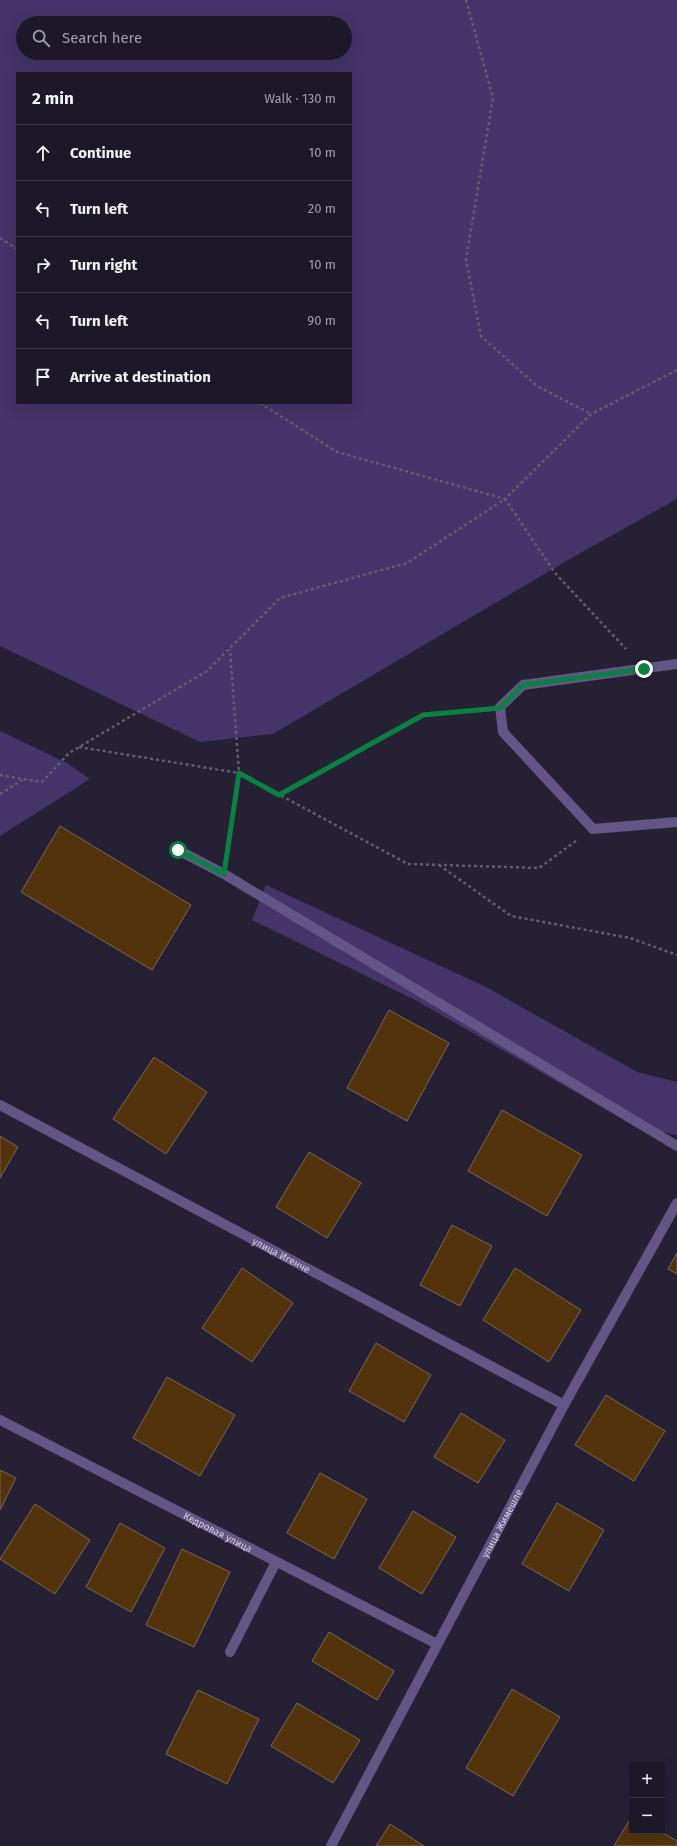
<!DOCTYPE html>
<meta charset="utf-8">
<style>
:root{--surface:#1c1828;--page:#252130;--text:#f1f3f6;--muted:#a0a0a8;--line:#3a3745}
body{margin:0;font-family:"Fira Sans",sans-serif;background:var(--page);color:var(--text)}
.controls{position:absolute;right:12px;bottom:12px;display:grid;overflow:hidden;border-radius:0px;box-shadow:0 4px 16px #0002}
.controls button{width:36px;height:36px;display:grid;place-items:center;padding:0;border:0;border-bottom:1px solid var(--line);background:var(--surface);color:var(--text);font:20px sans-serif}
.stop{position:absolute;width:12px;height:12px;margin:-9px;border:3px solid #0b8043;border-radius:50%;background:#fff}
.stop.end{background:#0b8043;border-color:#fff;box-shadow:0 1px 4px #0008}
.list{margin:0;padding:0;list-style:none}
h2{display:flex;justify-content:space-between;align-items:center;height:52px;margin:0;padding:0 16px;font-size:17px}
h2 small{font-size:13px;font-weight:400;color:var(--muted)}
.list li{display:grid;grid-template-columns:26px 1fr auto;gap:12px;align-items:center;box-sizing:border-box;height:56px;padding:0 16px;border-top:1px solid var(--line)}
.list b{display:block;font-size:15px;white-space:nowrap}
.list em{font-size:13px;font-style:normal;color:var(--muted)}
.icon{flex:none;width:22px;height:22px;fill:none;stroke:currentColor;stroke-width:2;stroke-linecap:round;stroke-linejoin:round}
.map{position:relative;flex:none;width:677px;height:1846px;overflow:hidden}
.search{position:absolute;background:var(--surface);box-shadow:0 4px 16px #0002;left:16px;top:16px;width:336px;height:44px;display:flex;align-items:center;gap:10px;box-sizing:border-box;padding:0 14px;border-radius:22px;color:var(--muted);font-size:15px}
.panel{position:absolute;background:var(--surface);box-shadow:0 4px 16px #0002;left:16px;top:72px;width:336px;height:332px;border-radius:0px}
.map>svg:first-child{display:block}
.green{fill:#453369;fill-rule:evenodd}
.building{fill:#52330c;stroke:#7a6652}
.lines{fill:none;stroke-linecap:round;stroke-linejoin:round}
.path{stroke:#615c6e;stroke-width:2.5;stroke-dasharray:3 3;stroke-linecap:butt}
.minor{stroke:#635586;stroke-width:10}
.route{stroke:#0b8043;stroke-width:5}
.labels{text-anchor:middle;stroke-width:3;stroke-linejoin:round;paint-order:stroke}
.street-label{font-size:10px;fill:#d5d1df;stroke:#1d172b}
</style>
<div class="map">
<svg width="677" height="1846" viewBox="0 0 677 1846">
<rect width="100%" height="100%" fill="#262035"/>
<g class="green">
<path d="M0 0H677V499L568 560 273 734 200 742 0 646ZM23 23H345V53H23ZM17 73H351V403H17Z"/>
<polygon points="0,731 67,763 90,779 0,836"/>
<polygon points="266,885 486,987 637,1072 677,1082 677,1135 636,1127 417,1001 252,920"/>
</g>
<g class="building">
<polygon points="60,826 191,905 152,970 21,892"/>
<polygon points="389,1010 449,1043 407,1121 347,1088"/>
<polygon points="154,1057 207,1092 166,1154 113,1119"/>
<polygon points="502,1110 582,1155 547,1216 468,1171"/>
<polygon points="0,1136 18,1147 0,1178"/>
<polygon points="309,1152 361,1183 327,1238 276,1207"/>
<polygon points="452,1225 492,1246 460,1306 420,1285"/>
<polygon points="677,1253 677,1274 668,1269"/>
<polygon points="242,1268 293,1303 252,1362 202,1328"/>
<polygon points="515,1268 581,1310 549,1362 483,1320"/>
<polygon points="376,1343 431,1375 404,1422 349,1391"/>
<polygon points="167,1377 235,1415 200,1476 133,1438"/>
<polygon points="606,1395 665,1431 634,1481 575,1445"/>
<polygon points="461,1413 505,1440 478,1483 434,1457"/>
<polygon points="0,1470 16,1478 0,1510"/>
<polygon points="320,1473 367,1499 334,1559 287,1533"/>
<polygon points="557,1503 604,1530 569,1591 522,1564"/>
<polygon points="35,1504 90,1540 55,1594 0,1559"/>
<polygon points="413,1511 456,1537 422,1594 379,1568"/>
<polygon points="120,1523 165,1548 131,1612 86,1587"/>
<polygon points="182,1549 230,1572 194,1647 146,1625"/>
<polygon points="329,1632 394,1671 377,1700 312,1661"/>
<polygon points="512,1689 560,1717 513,1796 466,1768"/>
<polygon points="198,1690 259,1719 227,1784 166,1754"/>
<polygon points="297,1703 360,1740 333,1783 271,1746"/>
<polygon points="632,1816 632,1831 660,1831 677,1841 677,1846 614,1846"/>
<polygon points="390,1824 424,1846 376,1846"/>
</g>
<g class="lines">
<g class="path">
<polyline points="466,0 493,98 466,259 481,336 537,386 591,414"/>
<polyline points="0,238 17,249"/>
<polyline points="260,403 337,452 505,499 591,414 677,370"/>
<polyline points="79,747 239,773 408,864 539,868 576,841"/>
<polyline points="0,775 42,782 69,753 207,671 280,598 407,563 505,499 555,573 626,649"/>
<polyline points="0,794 24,779"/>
<polyline points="280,794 423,715 480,709"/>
<polyline points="227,853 239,773 230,649"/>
<polyline points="439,865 511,916 630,938 677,955"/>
</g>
<g class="minor">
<polyline points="677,664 523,685 500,707 503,732 593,829 677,822"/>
<polyline points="178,850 224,874 677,1146"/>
<path id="s1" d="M0 1105 564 1405"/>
<path id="s2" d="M0 1420 437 1644"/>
<polyline points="230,1652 276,1562"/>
<path id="s3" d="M331 1846 564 1405 677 1203"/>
</g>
</g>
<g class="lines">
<polyline class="route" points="178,850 224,874 239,773 279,795 423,715 500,708 523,685 644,669"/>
</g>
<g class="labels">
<g class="street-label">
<text dy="4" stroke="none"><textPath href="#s1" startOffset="319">улица Игенче</textPath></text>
<text dy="4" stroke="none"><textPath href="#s3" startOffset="365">улица Жимешле</textPath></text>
<text dy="4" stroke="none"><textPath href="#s2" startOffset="245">Кедровая улица</textPath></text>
</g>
</g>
</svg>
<div class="controls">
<button>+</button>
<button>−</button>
</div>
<div class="stop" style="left:178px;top:850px"></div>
<div class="stop end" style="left:644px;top:669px"></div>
<div class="search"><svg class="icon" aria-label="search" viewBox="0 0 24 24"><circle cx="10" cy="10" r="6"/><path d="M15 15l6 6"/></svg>Search here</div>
<section class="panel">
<h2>2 min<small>Walk · 130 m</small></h2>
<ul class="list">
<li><svg class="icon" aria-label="ahead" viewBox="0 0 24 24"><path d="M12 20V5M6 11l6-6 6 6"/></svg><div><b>Continue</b></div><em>10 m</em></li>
<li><svg class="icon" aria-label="left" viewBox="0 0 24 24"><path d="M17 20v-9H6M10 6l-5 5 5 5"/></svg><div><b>Turn left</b></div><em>20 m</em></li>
<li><svg class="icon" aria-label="right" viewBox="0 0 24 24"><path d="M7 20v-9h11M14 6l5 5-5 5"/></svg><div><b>Turn right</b></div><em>10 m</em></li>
<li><svg class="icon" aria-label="left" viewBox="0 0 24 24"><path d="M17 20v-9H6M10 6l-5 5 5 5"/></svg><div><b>Turn left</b></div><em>90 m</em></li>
<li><svg class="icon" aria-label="arrive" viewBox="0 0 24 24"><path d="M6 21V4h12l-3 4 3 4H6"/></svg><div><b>Arrive at destination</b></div></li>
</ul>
</section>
</div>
